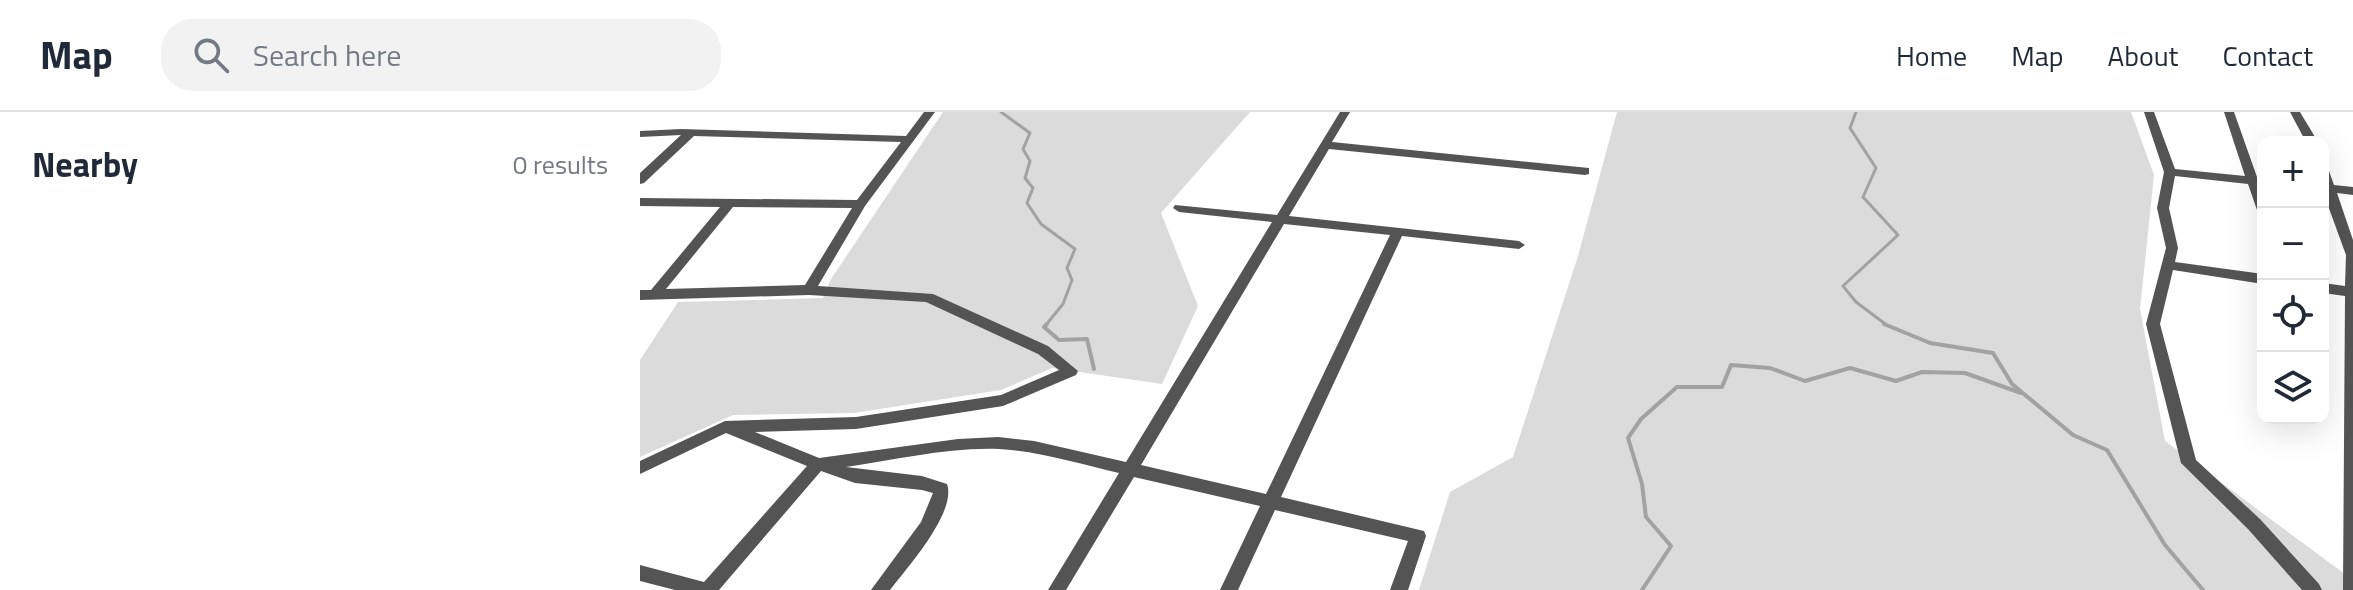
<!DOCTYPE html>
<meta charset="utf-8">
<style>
:root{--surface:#fff;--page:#f2f2f3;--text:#1f2937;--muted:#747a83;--line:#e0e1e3}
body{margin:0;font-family:"Titillium Web",sans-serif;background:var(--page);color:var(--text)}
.controls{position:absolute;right:24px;top:24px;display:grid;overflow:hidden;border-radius:16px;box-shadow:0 8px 32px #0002}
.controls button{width:72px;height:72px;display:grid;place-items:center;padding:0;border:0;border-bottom:2px solid var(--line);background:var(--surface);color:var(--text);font:40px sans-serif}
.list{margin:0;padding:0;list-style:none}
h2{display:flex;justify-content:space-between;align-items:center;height:104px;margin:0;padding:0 32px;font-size:34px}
h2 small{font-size:26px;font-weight:400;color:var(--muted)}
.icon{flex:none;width:44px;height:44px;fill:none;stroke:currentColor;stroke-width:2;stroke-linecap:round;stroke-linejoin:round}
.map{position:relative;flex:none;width:1713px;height:478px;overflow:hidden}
header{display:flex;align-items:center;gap:48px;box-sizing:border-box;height:112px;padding:0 40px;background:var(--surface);border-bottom:2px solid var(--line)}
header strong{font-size:38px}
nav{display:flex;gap:44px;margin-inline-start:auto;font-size:28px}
.search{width:560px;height:72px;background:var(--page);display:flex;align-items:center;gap:20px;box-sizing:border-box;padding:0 28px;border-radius:32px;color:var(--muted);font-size:30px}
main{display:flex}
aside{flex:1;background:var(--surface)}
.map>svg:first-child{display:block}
.green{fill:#dbdbdb}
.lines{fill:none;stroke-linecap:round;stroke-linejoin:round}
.stream-far1{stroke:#a2a2a2;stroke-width:3}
.stream{stroke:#a2a2a2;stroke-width:4}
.minor{fill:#545454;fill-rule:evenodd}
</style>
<header>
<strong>Map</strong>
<div class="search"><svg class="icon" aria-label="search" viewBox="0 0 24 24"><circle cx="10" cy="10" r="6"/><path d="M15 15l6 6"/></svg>Search here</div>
<nav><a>Home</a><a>Map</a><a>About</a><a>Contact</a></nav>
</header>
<main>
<aside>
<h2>Nearby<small>0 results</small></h2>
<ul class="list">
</ul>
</aside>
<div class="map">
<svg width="1713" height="478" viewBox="0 0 1713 478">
<rect width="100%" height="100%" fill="#fff"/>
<g class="green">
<polygon points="303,0 610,0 521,101 558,194 522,272 412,256 361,278 214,301 93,303 0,345 0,248 38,190 183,186 191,167"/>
<polygon points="977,0 1491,0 1514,63 1500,197 1525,329 1713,468 1713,478 779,478 810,380 873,345 938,144"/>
</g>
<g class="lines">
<g class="stream-far1">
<polyline points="361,0 390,21 383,37 390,49 385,66 393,76 387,91 401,112 435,137 427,156 432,168 423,192 405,214"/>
<polyline points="1216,0 1210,16 1236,56 1223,85 1258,123 1203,174 1216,190 1248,214"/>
</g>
<g class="stream">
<polyline points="407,212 404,215 419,228 447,227 454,257"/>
<polyline points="1244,212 1290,231 1353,241 1372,272 1433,323 1467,338 1525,433 1563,478"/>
<polyline points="1002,478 1031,434 1006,405 1002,372 988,326 1001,307 1037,275 1082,275 1091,253 1130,256 1165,269 1210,256 1256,269 1282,260 1325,261 1381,281"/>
</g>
<g class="minor">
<path d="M284 0H295L225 94 178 174 293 182 408 234 438 259 436 263 363 294 216 317 115 320 179 346 318 327 358 325 394 329 486 350 632 110 539 100 533 96 535 93 637 103 700 0H710L692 30 949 56V62L945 63 689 37 649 104 879 129 885 133 879 137 762 124 641 385 784 419 786 424 768 478H750L768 429 635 398 598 478H580L620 394 494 365 426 478H408L479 361C440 352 399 339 359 337 308 335 256 348 206 355L282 364 307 372C317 400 267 456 250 478H231L281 410 293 381 282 378 215 371 181 359 79 478H35L0 469V453L64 470 167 354 86 321 0 362V349L85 309 216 305 361 283 419 258 398 242 286 190 169 183 0 188V178H11L80 95 0 94V86L217 88 261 30 54 24 4 71 0 72V61L41 23 0 25V19L41 17 266 24ZM93 95 212 96 165 173 26 177ZM644 112 750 123 626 382 501 353Z"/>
<polygon points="1504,0 1514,0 1535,57 1605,64 1584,0 1594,0 1617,65 1623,66 1623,72 1620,72 1623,81 1623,102 1617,98 1608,72 1535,64 1529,96 1538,136 1535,150 1623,162 1623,172 1533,158 1520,212 1556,348 1620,407 1679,472 1682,478 1662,478 1608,417 1541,351 1506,212 1526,136 1517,96 1524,60"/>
<polygon points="1650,0 1660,0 1678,30 1666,30"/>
<polygon points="1683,55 1689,59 1694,73 1713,75 1713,83 1697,81 1713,128 1713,478 1703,478 1705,184 1683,181 1683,171 1705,174 1706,143 1683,80"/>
</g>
</g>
</svg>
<div class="controls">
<button>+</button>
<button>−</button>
<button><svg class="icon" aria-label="locate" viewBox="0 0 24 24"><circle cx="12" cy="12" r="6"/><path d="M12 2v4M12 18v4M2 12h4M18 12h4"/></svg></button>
<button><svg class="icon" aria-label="layers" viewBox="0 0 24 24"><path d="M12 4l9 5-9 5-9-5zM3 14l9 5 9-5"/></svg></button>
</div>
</div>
</main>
